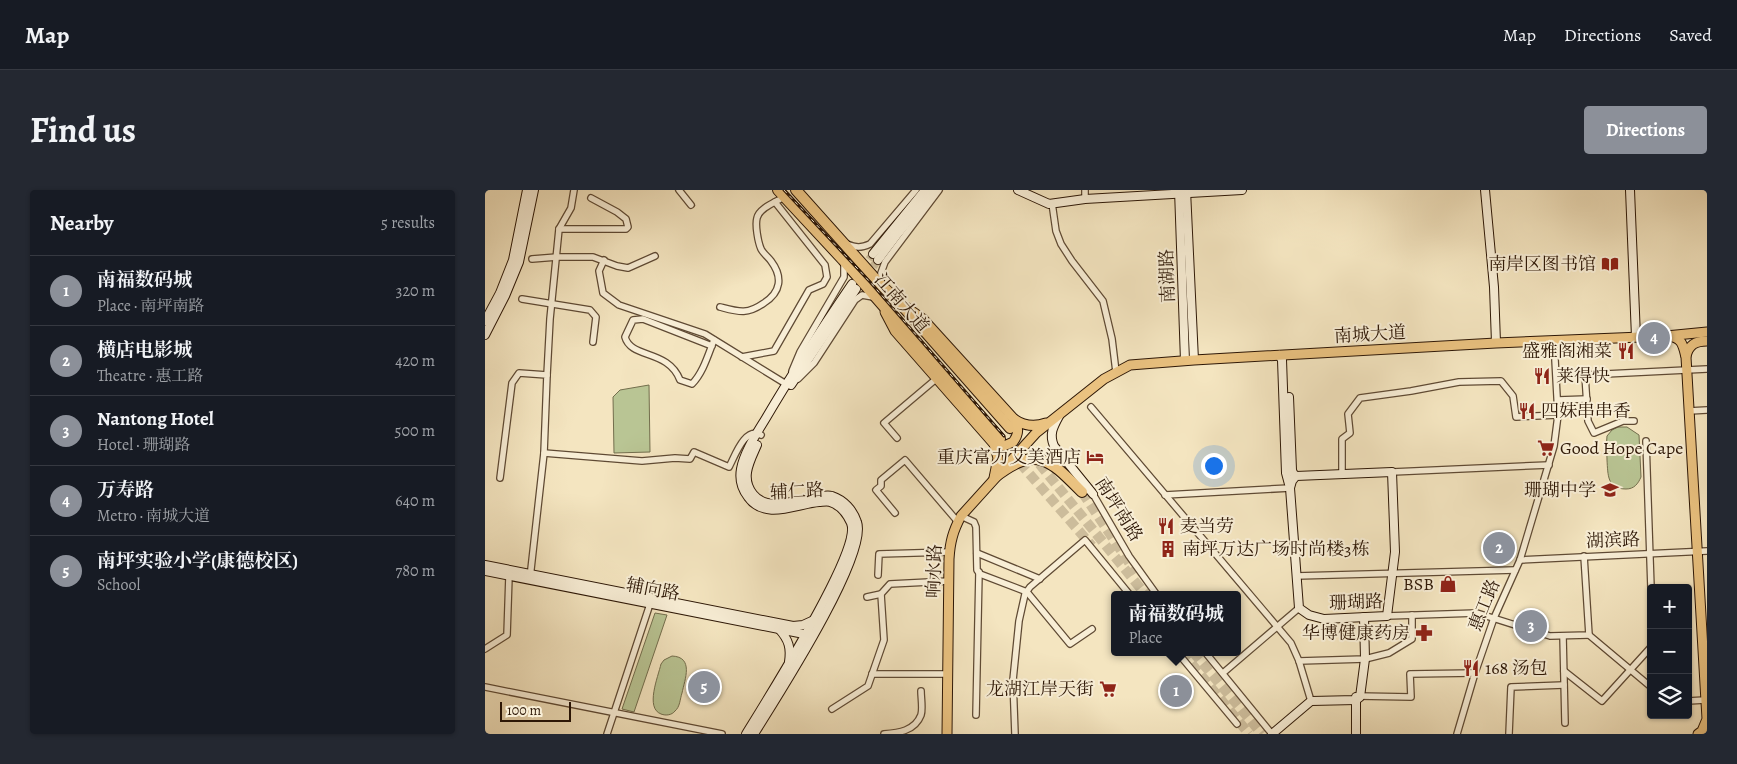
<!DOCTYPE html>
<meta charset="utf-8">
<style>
:root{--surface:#171b24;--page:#242831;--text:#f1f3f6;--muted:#9ea1a6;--line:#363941;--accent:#8c9099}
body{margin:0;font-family:Alegreya,"Noto Serif SC",serif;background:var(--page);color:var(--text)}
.controls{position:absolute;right:15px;bottom:15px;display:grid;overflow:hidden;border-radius:5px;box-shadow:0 1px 4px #0004}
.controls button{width:45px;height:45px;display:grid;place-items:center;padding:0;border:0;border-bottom:1px solid var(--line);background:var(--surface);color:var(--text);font:25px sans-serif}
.scale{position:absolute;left:15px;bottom:12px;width:71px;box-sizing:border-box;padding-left:5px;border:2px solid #2d1706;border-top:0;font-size:14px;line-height:18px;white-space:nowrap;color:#2d1706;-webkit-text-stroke:4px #f8eed6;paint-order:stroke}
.you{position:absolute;left:728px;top:275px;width:18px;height:18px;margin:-12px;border:4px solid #fff;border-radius:50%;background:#1a73e8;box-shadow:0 0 0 8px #1a73e833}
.badge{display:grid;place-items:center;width:32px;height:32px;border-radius:50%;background:var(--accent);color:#fff;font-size:16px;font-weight:700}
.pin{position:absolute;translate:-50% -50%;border:2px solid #fff;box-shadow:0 1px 5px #0006}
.popup{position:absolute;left:626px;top:401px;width:130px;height:65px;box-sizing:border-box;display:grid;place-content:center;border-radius:5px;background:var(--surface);filter:drop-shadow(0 1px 4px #0005);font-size:16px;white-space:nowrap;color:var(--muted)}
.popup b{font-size:19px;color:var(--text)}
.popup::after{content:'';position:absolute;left:50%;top:100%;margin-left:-10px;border:10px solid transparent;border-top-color:var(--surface)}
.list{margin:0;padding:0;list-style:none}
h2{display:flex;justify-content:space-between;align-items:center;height:65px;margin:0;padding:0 20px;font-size:21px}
h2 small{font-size:16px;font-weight:400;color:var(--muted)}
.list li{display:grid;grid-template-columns:32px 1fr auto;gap:15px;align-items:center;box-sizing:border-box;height:70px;padding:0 20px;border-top:1px solid var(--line)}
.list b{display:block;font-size:19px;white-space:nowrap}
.list p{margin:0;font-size:16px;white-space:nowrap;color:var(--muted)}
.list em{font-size:16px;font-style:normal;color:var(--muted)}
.icon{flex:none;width:28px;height:28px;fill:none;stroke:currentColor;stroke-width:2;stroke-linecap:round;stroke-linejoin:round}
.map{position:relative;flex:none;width:1222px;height:544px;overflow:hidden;border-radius:5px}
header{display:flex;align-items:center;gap:30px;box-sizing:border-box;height:70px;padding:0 25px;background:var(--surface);border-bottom:1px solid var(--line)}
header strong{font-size:24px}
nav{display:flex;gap:28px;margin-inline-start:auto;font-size:18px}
.intro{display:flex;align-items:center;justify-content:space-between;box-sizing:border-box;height:120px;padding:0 30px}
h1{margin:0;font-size:35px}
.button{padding:12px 22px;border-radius:5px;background:var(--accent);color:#fff;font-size:18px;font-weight:700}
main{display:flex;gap:30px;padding:0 30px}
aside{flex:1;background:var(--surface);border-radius:5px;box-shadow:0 1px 4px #0004}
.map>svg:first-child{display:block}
.green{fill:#b9c594;stroke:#736e4d}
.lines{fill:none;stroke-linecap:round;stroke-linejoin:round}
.secondary-tunnel{stroke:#ccbc9b;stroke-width:8;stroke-dasharray:8 4;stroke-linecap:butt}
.highway-tunnel{stroke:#ccbc9b;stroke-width:10;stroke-dasharray:10 5;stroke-linecap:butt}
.street-casing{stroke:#5f4a34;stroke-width:8}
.secondary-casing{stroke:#2d1706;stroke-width:10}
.primary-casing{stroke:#2d1706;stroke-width:11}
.highway-casing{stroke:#2d1706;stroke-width:12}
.street{stroke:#f8eed6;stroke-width:5.5}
.secondary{stroke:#f8eed6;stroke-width:8}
.primary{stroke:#eac280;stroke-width:9}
.highway{stroke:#eac280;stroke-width:10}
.rail-casing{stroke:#2d1706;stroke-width:3}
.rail{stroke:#f8eed6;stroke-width:1;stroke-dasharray:4;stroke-linecap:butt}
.labels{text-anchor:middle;stroke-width:4;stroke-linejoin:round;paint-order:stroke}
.poi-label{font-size:18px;fill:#2d1706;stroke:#f8eed6;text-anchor:end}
.street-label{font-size:18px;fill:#2d1706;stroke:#f8eed6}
</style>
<header>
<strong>Map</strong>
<nav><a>Map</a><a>Directions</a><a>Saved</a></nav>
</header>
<div class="intro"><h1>Find us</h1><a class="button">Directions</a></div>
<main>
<aside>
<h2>Nearby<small>5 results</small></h2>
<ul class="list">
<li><span class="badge">1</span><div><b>南福数码城</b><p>Place · 南坪南路</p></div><em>320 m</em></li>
<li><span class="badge">2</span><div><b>横店电影城</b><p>Theatre · 惠工路</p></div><em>420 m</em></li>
<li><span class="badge">3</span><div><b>Nantong Hotel</b><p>Hotel · 珊瑚路</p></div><em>500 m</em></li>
<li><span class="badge">4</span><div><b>万寿路</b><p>Metro · 南城大道</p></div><em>640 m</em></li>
<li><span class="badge">5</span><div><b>南坪实验小学(康德校区)</b><p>School</p></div><em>780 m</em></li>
</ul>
</aside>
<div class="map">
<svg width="1222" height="544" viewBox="0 0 1222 544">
<rect width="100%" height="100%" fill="#f4e5c0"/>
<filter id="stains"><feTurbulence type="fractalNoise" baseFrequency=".004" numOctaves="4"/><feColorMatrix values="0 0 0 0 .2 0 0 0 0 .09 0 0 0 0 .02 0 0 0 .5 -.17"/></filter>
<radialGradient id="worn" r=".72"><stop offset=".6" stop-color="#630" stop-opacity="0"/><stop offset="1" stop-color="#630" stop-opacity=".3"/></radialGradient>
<g class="green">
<polygon points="164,195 165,262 129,263 128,207 135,200"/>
<path d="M1133 237H1142L1154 245 1156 287C1153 294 1149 299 1141 299 1122 299 1123 285 1122 270 1122 262 1121 254 1122 246L1127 240Z"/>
<polygon points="170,423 182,425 149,522 137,519"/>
<path d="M187 466C209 467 200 489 197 503 195 509 195 517 190 521 187 525 181 526 176 524 160 518 173 487 176 474L179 470Z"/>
</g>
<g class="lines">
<g class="secondary-tunnel">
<polyline points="370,89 388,64"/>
<polyline points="374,96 393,70"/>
</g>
<g class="highway-tunnel">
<polyline points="526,239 661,405"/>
<polyline points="515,250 607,356"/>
<polyline points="597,302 651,383"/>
<polyline points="697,462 764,544"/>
<polyline points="708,462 777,544"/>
</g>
<g class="street-casing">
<g id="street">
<polyline points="194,0 206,15"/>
<polyline points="600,0 600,9"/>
<polyline points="567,13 571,41 576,54 587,71 618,111 627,149 631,182"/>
<polyline points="74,39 141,39 143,37 141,29 132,22 106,8"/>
<path d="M362 54C371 58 376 58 385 54L431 0"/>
<polyline points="47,69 72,67 108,67 132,76 143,78 170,66"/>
<polyline points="119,70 114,81 118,103 134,115 220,144 301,194 302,191"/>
<polyline points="396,93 396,83 400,72 454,0"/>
<polyline points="37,109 105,120 111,127 108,152"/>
<path d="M235 117C254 122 262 125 279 113 296 102 298 87 286 71 283 67 278 63 276 59 273 52 270 35 272 28 274 18 291 12 299 7"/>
<path d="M227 156 158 129 148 130 140 147C146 169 183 159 195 190L207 194C218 183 223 165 229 150"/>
<polyline points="257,167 289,161 324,100 338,94 342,87 340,75 290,12"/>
<polyline points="307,181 315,162 359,87 359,74"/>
<polyline points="62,185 65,129 74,39 86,18 89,0"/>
<polyline points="313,189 329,173 370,110 377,105 388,107"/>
<polyline points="1073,210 1102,209"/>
<polyline points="606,217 806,453 814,471 826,511"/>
<polyline points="1204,221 1222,220"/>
<polyline points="1149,231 1138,231 1109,243 1103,231 1100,185 1222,179"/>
<polyline points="412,248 399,233 451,189"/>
<polyline points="1161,251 1166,398"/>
<path d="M59 263 157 271 190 268 205 269 209 262 244 277C250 266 260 236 276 245"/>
<polyline points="907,282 1064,275"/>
<polyline points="857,284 857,249 865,243 863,224 875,208 926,201 974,192 1016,191 1028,206 1031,227 1073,225"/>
<polyline points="15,288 27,193 34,183 62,185 59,263 45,388"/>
<polyline points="608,304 644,366 672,405"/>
<polyline points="680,305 805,298"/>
<polyline points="410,323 391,300 396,296 396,290 420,270 473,332"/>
<polyline points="476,326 489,332 491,337 492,380 495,384 542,402 585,454 607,439"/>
<polyline points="492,363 555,389"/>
<polyline points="1035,370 1222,361"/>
<polyline points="393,385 394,364 464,362"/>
<polyline points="811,386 1030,380"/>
<polyline points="382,407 396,404 405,394 464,391"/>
<polyline points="902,426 992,423 1065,446 1104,445 1099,366"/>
<polyline points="1104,445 1166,497"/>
<polyline points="1078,446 1080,533"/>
<polyline points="0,459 22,445 24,386"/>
<polyline points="692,462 752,534"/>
<polyline points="720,462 787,544"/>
<polyline points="814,471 880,469 904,463 927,449 927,425"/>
<polyline points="1079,481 1117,511 1166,457"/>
<polyline points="738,483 814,418"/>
<polyline points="387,484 463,484"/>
<polyline points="0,497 237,544"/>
<polyline points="873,506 926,507 925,484 990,483"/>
<polyline points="1203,511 1220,510"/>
<polyline points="347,519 383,496 399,450 396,404"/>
<polyline points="491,525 494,382"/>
<polyline points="122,544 165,414"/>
<path d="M399 544C413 543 430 541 436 525 438 519 436 508 436 501"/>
<polyline points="530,544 528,490 534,431 540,404 545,397 600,350 645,405"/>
<polyline points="972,544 990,483 1009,428 1035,370 1069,256 1073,225 1069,151"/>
<polyline points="1024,544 1026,497 1079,495"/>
</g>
</g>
<g class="secondary-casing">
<g id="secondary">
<polyline points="533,0 564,14 600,9 757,0"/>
<polyline points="694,0 700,171"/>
<polyline points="701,0 709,170"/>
<polyline points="1000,0 1009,97 1011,153"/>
<polyline points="1145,0 1151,147"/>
<polyline points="388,64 440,0"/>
<polyline points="393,70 411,46 449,0"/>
<polyline points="0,131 15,103 28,70 42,0"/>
<polyline points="0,145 20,106 34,72 49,0"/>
<polyline points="794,165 797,170 801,283 805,298 814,418 824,425 839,429 902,426 910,362 907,282 811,286 807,291 805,298"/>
<polyline points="306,195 371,99"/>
<polyline points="804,207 807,280 808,283 811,286"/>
<path d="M574 226C568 237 564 244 569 256L608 304"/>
<polyline points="0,375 308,436 318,435 329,430"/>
<polyline points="0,381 324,445"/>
<path d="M294 439C304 450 306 458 304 472"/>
<polyline points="871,507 871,544"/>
<path d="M261 544C280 513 377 360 366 333 362 324 355 315 345 312 342 311 337 312 334 312 311 314 280 331 263 307 256 298 254 290 256 279 259 262 272 243 281 228 308 182 337 138 367 94"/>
<path d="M269 544C290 510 384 365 372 332 368 320 359 310 347 306 343 305 339 306 336 306 314 308 284 324 268 304 255 288 265 271 272 255"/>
<polyline points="787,544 826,511 871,510 875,507 880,469 879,427"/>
</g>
</g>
<g class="primary-casing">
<g id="primary">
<path d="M421 117 438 129 529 229C539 236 550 237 561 233"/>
<polyline points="400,122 410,141 509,254 513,268 509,288"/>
<path d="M1184 146C1197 148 1198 155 1201 167L1222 529 1217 541 1213 544"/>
<path d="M1201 166C1204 155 1210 151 1222 151"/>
<path d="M509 254 519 256 528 252C534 244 534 238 529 229"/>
<path d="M462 544 464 369C465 352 468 341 476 326L551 243 619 189 645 175 709 170 1011 153 1181 146 1222 142"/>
</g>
</g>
<g class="highway-casing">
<g id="highway">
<polyline points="293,0 358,70 515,249"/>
<polyline points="311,0 396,95 413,111 525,238"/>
<path d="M510 287C552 255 564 269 597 302"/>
</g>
</g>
<use href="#street" class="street"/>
<use href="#secondary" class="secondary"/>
<use href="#primary" class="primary"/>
<use href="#highway" class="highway"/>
<g class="rail-casing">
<polyline id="rail" points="299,0 386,93 519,246"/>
</g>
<use href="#rail" class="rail"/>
</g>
<defs>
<g id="library-bare" transform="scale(1.35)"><path d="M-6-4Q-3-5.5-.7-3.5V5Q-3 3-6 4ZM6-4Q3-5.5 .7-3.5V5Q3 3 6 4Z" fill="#8f2418" stroke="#f8eed6" stroke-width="2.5" paint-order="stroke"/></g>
<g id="restaurant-bare" transform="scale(1.35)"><path d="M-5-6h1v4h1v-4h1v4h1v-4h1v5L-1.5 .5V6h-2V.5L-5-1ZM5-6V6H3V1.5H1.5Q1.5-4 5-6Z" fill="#8f2418" stroke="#f8eed6" stroke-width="2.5" paint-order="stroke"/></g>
<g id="supermarket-bare" transform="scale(1.35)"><path d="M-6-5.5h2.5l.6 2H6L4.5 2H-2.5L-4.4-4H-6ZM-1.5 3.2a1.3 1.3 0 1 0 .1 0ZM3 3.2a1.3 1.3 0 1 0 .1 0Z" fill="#8f2418" stroke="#f8eed6" stroke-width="2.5" paint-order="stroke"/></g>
<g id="hotel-bare" transform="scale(1.35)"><path d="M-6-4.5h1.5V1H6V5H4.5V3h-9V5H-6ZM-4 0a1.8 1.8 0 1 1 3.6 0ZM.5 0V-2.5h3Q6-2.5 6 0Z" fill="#8f2418" stroke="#f8eed6" stroke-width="2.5" paint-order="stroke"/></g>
<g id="school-bare" transform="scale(1.35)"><path d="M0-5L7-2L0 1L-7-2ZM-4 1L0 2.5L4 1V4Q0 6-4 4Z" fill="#8f2418" stroke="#f8eed6" stroke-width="2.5" paint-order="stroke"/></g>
<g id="building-bare" transform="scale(1.35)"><path d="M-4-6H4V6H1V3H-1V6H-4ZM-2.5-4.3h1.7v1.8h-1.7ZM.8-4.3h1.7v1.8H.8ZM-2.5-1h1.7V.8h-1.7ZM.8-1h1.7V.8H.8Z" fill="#8f2418" stroke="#f8eed6" stroke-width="2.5" paint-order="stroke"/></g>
<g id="shop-bare" transform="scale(1.35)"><path d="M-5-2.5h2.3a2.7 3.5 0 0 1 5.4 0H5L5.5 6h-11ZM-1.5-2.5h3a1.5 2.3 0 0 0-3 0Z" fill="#8f2418" stroke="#f8eed6" stroke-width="2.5" paint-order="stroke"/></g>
<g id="pharmacy-bare" transform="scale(1.35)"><path d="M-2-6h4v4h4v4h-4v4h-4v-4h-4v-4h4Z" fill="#8f2418" stroke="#f8eed6" stroke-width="2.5" paint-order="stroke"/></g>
</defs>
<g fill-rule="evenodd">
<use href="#library-bare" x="1125" y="74"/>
<use href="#restaurant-bare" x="1141" y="161"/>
<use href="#restaurant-bare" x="1057" y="186"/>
<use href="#restaurant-bare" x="1042" y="221"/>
<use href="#supermarket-bare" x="1061" y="258"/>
<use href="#hotel-bare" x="610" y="267"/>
<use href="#school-bare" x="1125" y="300"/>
<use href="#restaurant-bare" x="681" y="336"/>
<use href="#building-bare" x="683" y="359"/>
<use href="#shop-bare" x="963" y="394"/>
<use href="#pharmacy-bare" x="939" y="443"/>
<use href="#restaurant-bare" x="986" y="478"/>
<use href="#supermarket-bare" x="623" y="499"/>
</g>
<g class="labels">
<g class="poi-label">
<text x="1111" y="80">南岸区图书馆</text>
<text x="1127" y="167">盛雅阁湘菜</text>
<text x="1071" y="192" text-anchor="start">莱得快</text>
<text x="1056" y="227" text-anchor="start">四妹串串香</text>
<text x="1075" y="264" text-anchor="start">Good Hope Cape</text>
<text x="596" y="273">重庆富力艾美酒店</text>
<text x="1111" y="306">珊瑚中学</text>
<text x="695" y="342" text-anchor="start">麦当劳</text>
<text x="697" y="365" text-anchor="start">南坪万达广场时尚楼3栋</text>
<text x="949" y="400">BSB</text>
<text x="925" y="449">华博健康药房</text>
<text x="1000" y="484" text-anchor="start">168 汤包</text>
<text x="609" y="505">龙湖江岸天街</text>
</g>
<g class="street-label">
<text transform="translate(682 86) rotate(-92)" y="6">南湖路</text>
<text transform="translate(417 113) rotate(49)" y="6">江南大道</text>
<text transform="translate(885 144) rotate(-3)" y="6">南城大道</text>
<text transform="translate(312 301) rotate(-3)" y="6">辅仁路</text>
<text transform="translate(634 319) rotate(58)" y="6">南坪南路</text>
<text transform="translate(1128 350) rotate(-2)" y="6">湖滨路</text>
<text transform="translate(449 381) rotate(-88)" y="6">响水路</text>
<text transform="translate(168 399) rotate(11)" y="6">辅向路</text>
<text transform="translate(871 412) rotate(-2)" y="6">珊瑚路</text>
<text transform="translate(999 415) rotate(-68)" y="6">惠工路</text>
</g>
</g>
<rect width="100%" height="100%" filter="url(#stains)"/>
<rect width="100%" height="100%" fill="url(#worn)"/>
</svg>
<div class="controls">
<button>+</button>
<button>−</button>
<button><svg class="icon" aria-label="layers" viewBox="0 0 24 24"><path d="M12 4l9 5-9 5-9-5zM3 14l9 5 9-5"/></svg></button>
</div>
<div class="scale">100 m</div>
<div class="you"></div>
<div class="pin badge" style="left:691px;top:501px">1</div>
<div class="popup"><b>南福数码城</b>Place</div>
<div class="pin badge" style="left:1014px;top:358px">2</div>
<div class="pin badge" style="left:1046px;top:436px">3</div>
<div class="pin badge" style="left:1169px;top:148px">4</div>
<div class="pin badge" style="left:219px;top:497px">5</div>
</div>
</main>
